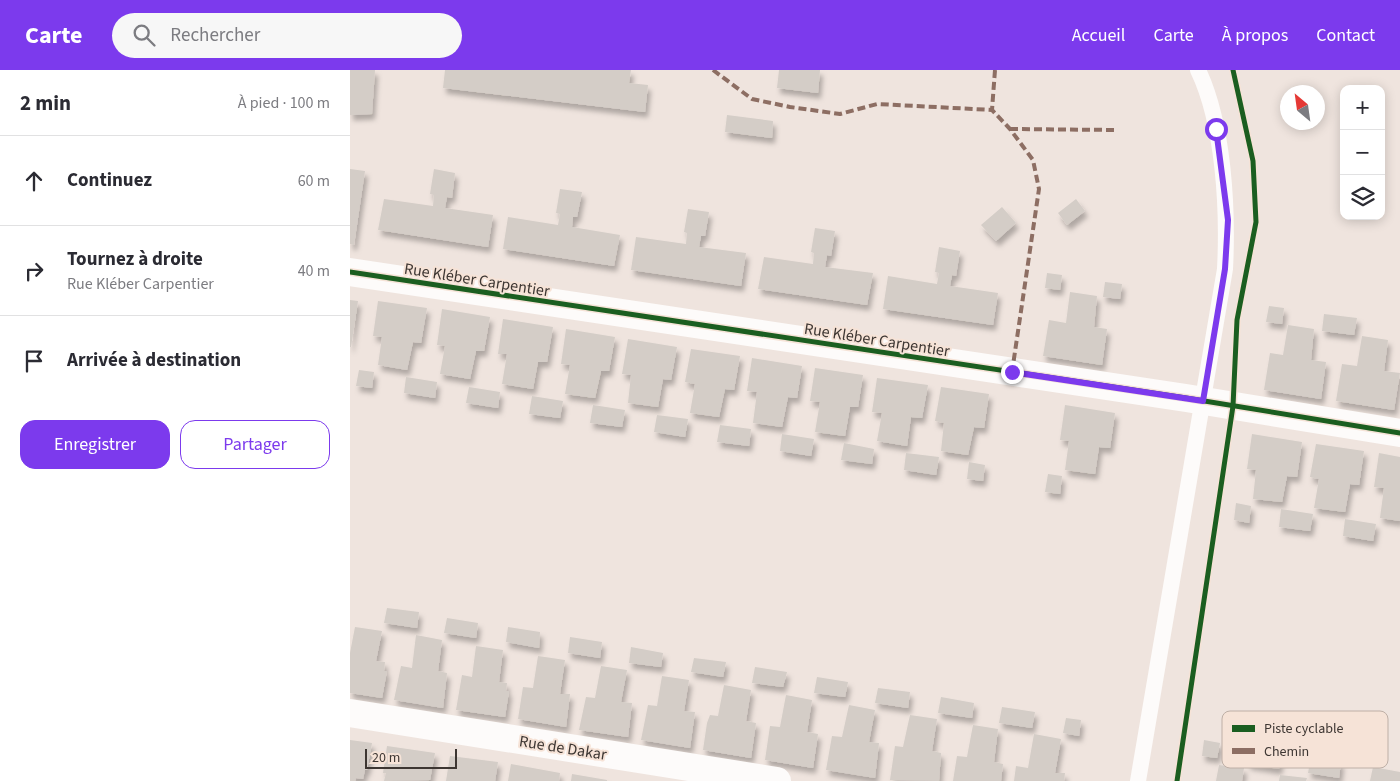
<!DOCTYPE html>
<html lang="fr">
<meta charset="utf-8">
<style>
:root{--surface:#fff;--page:#f7f7f7;--text:#2b2b33;--muted:#7c7c81;--line:#e1e1e2;--accent:#7c3aed}
body{margin:0;font-family:"Source Sans 3",sans-serif;background:var(--page);color:var(--text)}
.controls{position:absolute;right:15px;top:15px;display:grid;overflow:hidden;border-radius:10px;box-shadow:0 2px 12px #0003}
.controls button{width:45px;height:45px;display:grid;place-items:center;padding:0;border:0;border-bottom:1px solid var(--line);background:var(--surface);color:var(--text);font:25px sans-serif}
.compass{position:absolute;left:930px;top:15px;width:45px;height:45px;border-radius:50%;background:var(--surface);box-shadow:0 2px 12px #0003;rotate:331deg}
.scale{position:absolute;left:15px;bottom:12px;width:92px;box-sizing:border-box;padding-left:5px;border:2px solid #3d3632;border-top:0;font-size:14px;line-height:18px;white-space:nowrap;color:#3d3632;-webkit-text-stroke:4px #f6e3d7;paint-order:stroke}
.stop{position:absolute;width:15px;height:15px;margin:-11px;border:4px solid #7c3aed;border-radius:50%;background:#fff}
.stop.end{background:#7c3aed;border-color:#fff;box-shadow:0 1px 5px #0008}
.list{margin:0;padding:0;list-style:none}
h2{display:flex;justify-content:space-between;align-items:center;height:65px;margin:0;padding:0 20px;font-size:21px}
h2 small{font-size:16px;font-weight:400;color:var(--muted)}
.list li{display:grid;grid-template-columns:32px 1fr auto;gap:15px;align-items:center;box-sizing:border-box;height:90px;padding:0 20px;border-top:1px solid var(--line)}
.list b{display:block;font-size:19px;white-space:nowrap}
.list p{margin:0;font-size:16px;white-space:nowrap;color:var(--muted)}
.list em{font-size:16px;font-style:normal;color:var(--muted)}
.actions{display:flex;gap:10px;padding:15px 20px}
.actions a{flex:1;padding:11px 0;border:1px solid var(--accent);border-radius:15px;text-align:center;font-size:18px;color:var(--accent)}
.actions .main{background:var(--accent);color:#fff}
.icon{flex:none;width:28px;height:28px;fill:none;stroke:currentColor;stroke-width:2;stroke-linecap:round;stroke-linejoin:round}
.map{position:relative;flex:none;width:1050px;height:711px;overflow:hidden}
header{display:flex;align-items:center;gap:30px;box-sizing:border-box;height:70px;padding:0 25px;background:var(--accent);color:#fff}
header strong{font-size:24px}
nav{display:flex;gap:28px;margin-inline-start:auto;font-size:18px}
.search{width:350px;height:45px;background:var(--page);display:flex;align-items:center;gap:12px;box-sizing:border-box;padding:0 18px;border-radius:28px;color:var(--muted);font-size:19px}
main{display:flex}
aside{flex:1;background:var(--surface)}
.map>svg:first-child{display:block}
.building{fill:#d4cdc7;filter:url(#shadow)}
.lines{fill:none;stroke-linecap:round;stroke-linejoin:round}
.lane{stroke:#fdfbfa;stroke-width:16}
.street{stroke:#fdfbfa;stroke-width:28}
.quiet{stroke:#8d6e63;stroke-width:4;stroke-dasharray:8 4;stroke-linecap:butt}
.cycleway-casing{stroke:#f6e3d7;stroke-width:8}
.cycleway{stroke:#1b5e20;stroke-width:5}
.route{stroke:#7c3aed;stroke-width:6}
.labels{text-anchor:middle;stroke-width:4;stroke-linejoin:round;paint-order:stroke}
.street-label{font-size:16px;fill:#3d3632;stroke:#f6e3d7}
.key{fill:#f6e3d7;stroke:#beafa6;stroke-width:1}
.key-label{font-size:14px;fill:#3d3632}
</style>
<header>
<strong>Carte</strong>
<div class="search"><svg class="icon" aria-label="search" viewBox="0 0 24 24"><circle cx="10" cy="10" r="6"/><path d="M15 15l6 6"/></svg>Rechercher</div>
<nav><a>Accueil</a><a>Carte</a><a>À propos</a><a>Contact</a></nav>
</header>
<main>
<aside>
<h2>2 min<small>À pied · 100 m</small></h2>
<ul class="list">
<li><svg class="icon" aria-label="ahead" viewBox="0 0 24 24"><path d="M12 20V5M6 11l6-6 6 6"/></svg><div><b>Continuez</b></div><em>60 m</em></li>
<li><svg class="icon" aria-label="right" viewBox="0 0 24 24"><path d="M7 20v-9h11M14 6l5 5-5 5"/></svg><div><b>Tournez à droite</b><p>Rue Kléber Carpentier</p></div><em>40 m</em></li>
<li><svg class="icon" aria-label="arrive" viewBox="0 0 24 24"><path d="M6 21V4h12l-3 4 3 4H6"/></svg><div><b>Arrivée à destination</b></div></li>
</ul>
<div class="actions"><a class="main">Enregistrer</a><a>Partager</a></div>
</aside>
<div class="map">
<svg width="1050" height="711" viewBox="0 0 1050 711">
<defs>
<filter id="shadow"><feDropShadow dx="3" dy="5.5" stdDeviation="2.5" flood-color="#0004"/></filter>
</defs>
<rect width="100%" height="100%" fill="#efe4de"/>
<g class="building">
<polygon points="0,0 25,0 22,44 0,45"/>
<polygon points="95,0 281,0 279,13 298,15 295,42 93,18"/>
<polygon points="429,0 470,0 468,23 427,18"/>
<polygon points="377,45 423,51 422,68 375,62"/>
<polygon points="0,99 15,101 4,175 0,174"/>
<polygon points="84,99 105,103 102,128 97,127 95,138 143,145 138,177 28,160 34,129 83,136 84,125 80,124"/>
<polygon points="210,119 232,122 227,147 223,147 222,157 270,165 264,196 153,179 158,147 208,155 210,144 206,143"/>
<polygon points="726,129 735,141 717,155 708,143"/>
<polygon points="652,137 666,153 646,171 631,155"/>
<polygon points="338,139 359,142 355,166 351,166 349,177 396,183 391,216 281,200 286,167 336,174 337,163 334,162"/>
<polygon points="465,158 485,161 481,186 477,185 475,197 523,203 517,235 408,219 414,187 463,194 464,183 461,182"/>
<polygon points="589,177 610,181 606,206 602,205 600,216 648,223 643,255 533,239 538,206 587,214 589,203 585,202"/>
<polygon points="697,203 712,205 710,220 695,218"/>
<polygon points="755,212 772,214 770,229 753,227"/>
<polygon points="720,222 747,226 744,257 757,259 752,295 693,286 699,250 716,253"/>
<polygon points="0,230 8,231 1,277 0,277"/>
<polygon points="28,231 77,238 71,273 63,272 57,300 28,295 32,267 23,266"/>
<polygon points="919,236 934,238 932,254 916,252"/>
<polygon points="92,239 140,247 134,281 126,281 120,309 90,304 95,276 87,275"/>
<polygon points="974,244 1007,248 1004,265 972,261"/>
<polygon points="153,249 203,257 197,292 188,292 183,319 152,314 157,284 148,284"/>
<polygon points="938,255 964,259 961,290 976,292 971,329 914,320 920,283 933,285"/>
<polygon points="216,259 265,267 259,301 251,301 245,328 215,324 220,295 211,294"/>
<polygon points="1012,266 1038,270 1034,301 1050,303 1044,340 986,331 992,294 1007,296"/>
<polygon points="278,269 327,277 321,310 313,309 308,337 278,333 281,305 272,304"/>
<polygon points="341,279 390,286 384,320 375,319 369,347 340,343 345,314 335,312"/>
<polygon points="402,288 452,296 447,328 438,327 432,357 403,353 407,322 397,321"/>
<polygon points="465,298 513,305 508,337 500,337 495,366 465,362 470,332 460,331"/>
<polygon points="9,300 24,302 22,318 6,316"/>
<polygon points="56,307 87,312 85,328 54,323"/>
<polygon points="527,308 578,315 572,348 561,347 557,376 527,371 532,343 522,342"/>
<polygon points="119,317 150,322 148,338 116,333"/>
<polygon points="591,317 639,324 634,358 624,357 618,385 591,381 594,353 585,351"/>
<polygon points="182,326 213,331 210,348 179,344"/>
<polygon points="243,335 275,340 272,357 240,353"/>
<polygon points="715,335 765,343 760,378 749,377 745,404 715,400 719,371 710,370"/>
<polygon points="307,345 338,349 335,367 304,362"/>
<polygon points="370,355 401,359 399,376 367,372"/>
<polygon points="432,364 464,369 461,386 430,381"/>
<polygon points="902,364 952,372 947,407 937,406 932,432 903,429 906,400 897,399"/>
<polygon points="494,373 524,379 522,394 491,390"/>
<polygon points="966,374 1014,381 1009,415 1000,414 995,442 964,438 969,409 960,407"/>
<polygon points="556,383 589,387 586,405 554,400"/>
<polygon points="1029,383 1050,387 1050,451 1030,448 1034,418 1024,417"/>
<polygon points="619,392 635,395 633,411 617,409"/>
<polygon points="698,404 712,406 710,424 695,422"/>
<polygon points="886,433 901,436 899,453 884,450"/>
<polygon points="931,439 963,444 960,461 929,457"/>
<polygon points="995,449 1026,454 1023,471 993,466"/>
<polygon points="37,538 69,542 67,558 34,553"/>
<polygon points="97,548 128,553 126,568 94,563"/>
<polygon points="5,557 32,561 26,591 35,592 34,601 37,601 32,628 0,623 0,583"/>
<polygon points="158,557 190,562 189,578 156,572"/>
<polygon points="66,565 92,570 88,601 97,603 93,638 44,630 51,596 62,598"/>
<polygon points="220,567 252,572 250,588 218,583"/>
<polygon points="126,576 153,580 149,612 157,613 156,621 159,621 155,647 106,640 112,605 122,607"/>
<polygon points="281,577 313,583 311,597 279,593"/>
<polygon points="188,586 215,590 210,624 220,624 216,657 168,649 173,617 183,618"/>
<polygon points="344,588 376,592 373,607 341,602"/>
<polygon points="251,596 277,600 271,632 282,633 278,667 229,660 236,627 245,628"/>
<polygon points="405,597 437,602 433,617 402,613"/>
<polygon points="312,606 339,610 334,641 345,642 340,678 291,670 298,635 307,636"/>
<polygon points="467,607 498,612 495,627 464,623"/>
<polygon points="374,615 401,620 396,651 406,653 401,688 353,680 357,653 360,645 368,646"/>
<polygon points="528,618 560,622 558,638 525,633"/>
<polygon points="436,625 462,630 457,662 468,664 463,698 415,690 420,656 430,657"/>
<polygon points="591,627 624,633 622,648 588,643"/>
<polygon points="499,635 525,640 519,672 529,673 525,708 476,700 482,666 492,667"/>
<polygon points="652,637 685,642 682,658 649,653"/>
<polygon points="560,645 587,649 582,681 591,683 589,711 540,710 545,676 553,677"/>
<polygon points="716,648 731,650 729,666 713,663"/>
<polygon points="623,655 648,659 644,692 653,694 651,711 603,711 607,686 617,687"/>
<polygon points="684,664 711,669 705,703 715,703 714,711 664,711 666,696 678,698"/>
<polygon points="0,670 22,673 17,700 15,700 13,709 6,708 5,711 0,711"/>
<polygon points="854,670 870,673 867,688 852,686"/>
<polygon points="37,676 85,683 80,710 34,711 36,703 33,703"/>
<polygon points="900,677 932,682 929,699 897,694"/>
<polygon points="100,686 148,692 145,711 96,711"/>
<polygon points="961,687 991,692 989,708 958,703"/>
<polygon points="161,694 210,703 209,711 158,711"/>
<polygon points="869,695 894,698 892,711 866,711"/>
<polygon points="1023,697 1050,702 1050,711 1020,711"/>
<polygon points="222,704 257,710 257,711 221,711"/>
<polygon points="930,705 957,708 956,711 929,711"/>
</g>
<g class="lines">
<path class="lane" d="M788 711 875 199C878 140 874 54 848 0"/>
<g class="street">
<polyline points="0,202 836,328 1050,363"/>
<polyline points="0,643 427,711"/>
</g>
<g class="quiet">
<polyline points="363,0 402,29 440,37 490,44 527,34 642,40"/>
<polyline points="645,0 642,40 660,59 683,90 689,119 662,302"/>
<polyline points="660,59 768,60"/>
</g>
<g class="cycleway-casing">
<g id="cycleway">
<polyline points="0,202 836,328 1050,363"/>
<polyline points="827,711 883,336 887,250 906,152 903,91 883,0"/>
</g>
</g>
<use href="#cycleway" class="cycleway"/>
</g>
<g class="lines">
<polyline class="route" points="662,302 853,331 875,199 878,150 866,59"/>
</g>
<g class="labels">
<g class="street-label">
<text transform="translate(127 209) rotate(9)" y="6">Rue Kléber Carpentier</text>
<text transform="translate(527 269) rotate(9)" y="6">Rue Kléber Carpentier</text>
<text transform="translate(213 677) rotate(9)" y="6">Rue de Dakar</text>
</g>
</g>
<rect x="872" y="641" width="166" height="57" rx="8" class="key"/>
<rect x="882" y="655" width="23" height="7" fill="#1b5e20"/>
<rect x="882" y="678" width="23" height="6" fill="#8d6e63"/>
<g class="key-label">
<text x="914" y="663">Piste cyclable</text>
<text x="914" y="686">Chemin</text>
</g>
</svg>
<div class="controls">
<button>+</button>
<button>−</button>
<button><svg class="icon" aria-label="layers" viewBox="0 0 24 24"><path d="M12 4l9 5-9 5-9-5zM3 14l9 5 9-5"/></svg></button>
</div>
<svg class="compass" viewBox="-18 -18 36 36"><path d="M0-13l5 13h-10z" fill="#e53935"/><path d="M0 13l5-13h-10z" fill="#7c7c81"/></svg>
<div class="scale">20 m</div>
<div class="stop" style="left:866px;top:59px"></div>
<div class="stop end" style="left:662px;top:302px"></div>
</div>
</main>
